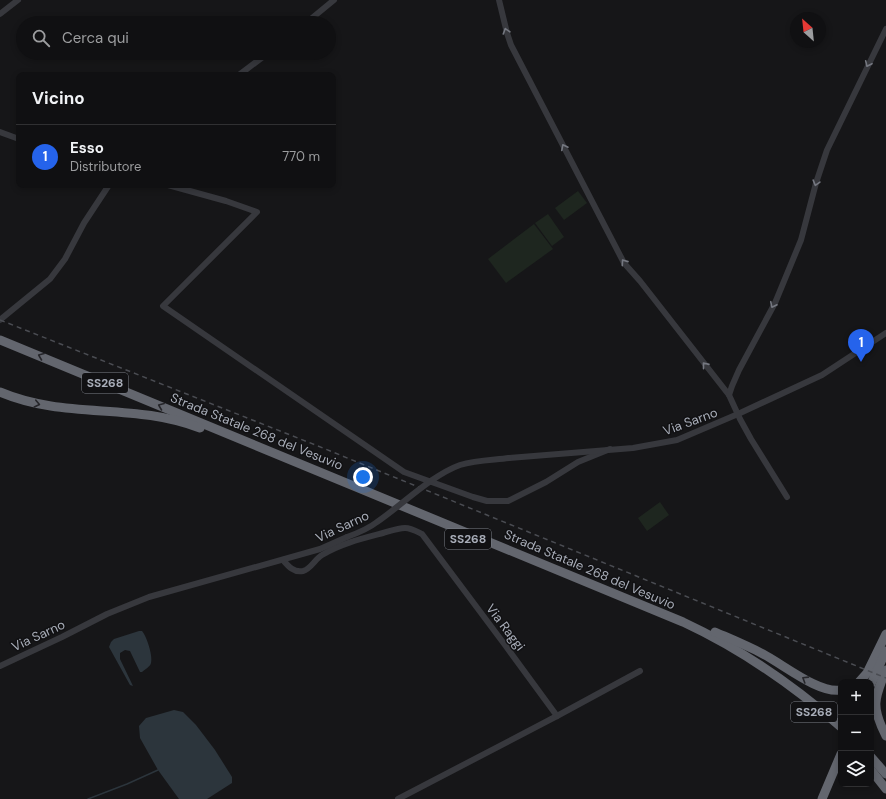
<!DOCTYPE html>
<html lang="it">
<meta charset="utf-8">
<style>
:root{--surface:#101012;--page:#19191b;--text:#f1f3f6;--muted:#9c9d9f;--line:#303032;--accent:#2563eb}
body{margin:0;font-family:"DM Sans",sans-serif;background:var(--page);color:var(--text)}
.controls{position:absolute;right:12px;bottom:12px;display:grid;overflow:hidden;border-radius:8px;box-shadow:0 2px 6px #0003}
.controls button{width:36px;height:36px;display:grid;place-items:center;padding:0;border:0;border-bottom:1px solid var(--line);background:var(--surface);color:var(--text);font:20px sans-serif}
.compass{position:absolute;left:790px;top:12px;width:36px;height:36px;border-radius:50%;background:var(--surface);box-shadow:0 2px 6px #0003;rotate:333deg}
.you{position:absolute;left:363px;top:477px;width:14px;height:14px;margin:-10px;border:3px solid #fff;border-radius:50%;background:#1a73e8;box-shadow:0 0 0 6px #1a73e833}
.badge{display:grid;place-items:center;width:26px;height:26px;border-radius:50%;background:var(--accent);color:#fff;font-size:13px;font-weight:700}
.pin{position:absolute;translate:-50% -33px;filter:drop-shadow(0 1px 2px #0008)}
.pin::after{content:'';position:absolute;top:21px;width:14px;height:12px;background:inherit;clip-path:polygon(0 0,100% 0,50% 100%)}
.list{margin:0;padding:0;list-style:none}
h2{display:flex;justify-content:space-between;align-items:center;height:52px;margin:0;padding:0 16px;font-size:17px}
h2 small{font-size:13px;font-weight:400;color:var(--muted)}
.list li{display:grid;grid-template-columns:26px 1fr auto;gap:12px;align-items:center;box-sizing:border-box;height:64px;padding:0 16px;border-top:1px solid var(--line)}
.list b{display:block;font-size:15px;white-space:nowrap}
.list p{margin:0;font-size:13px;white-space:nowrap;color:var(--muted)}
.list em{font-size:13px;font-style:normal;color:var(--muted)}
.icon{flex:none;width:22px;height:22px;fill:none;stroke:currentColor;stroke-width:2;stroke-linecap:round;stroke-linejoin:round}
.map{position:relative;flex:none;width:886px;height:799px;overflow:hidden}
.search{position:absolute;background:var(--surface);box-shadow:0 2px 6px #0003;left:16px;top:16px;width:320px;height:44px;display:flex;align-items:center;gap:10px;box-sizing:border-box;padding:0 14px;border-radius:22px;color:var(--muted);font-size:15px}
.panel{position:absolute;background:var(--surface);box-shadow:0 2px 6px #0003;left:16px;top:72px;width:320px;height:116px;border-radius:8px}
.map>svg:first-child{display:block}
.green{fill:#1e261f}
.water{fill:#2c353c}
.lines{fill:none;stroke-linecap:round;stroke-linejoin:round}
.stream{stroke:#2c353c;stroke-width:1.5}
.minor{stroke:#37383d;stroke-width:6}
.highway{stroke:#63666e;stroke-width:9}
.rail{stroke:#4a4c52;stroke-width:1.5;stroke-dasharray:5 4;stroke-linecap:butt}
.minor-bridge{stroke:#37383d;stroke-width:6}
.oneway{stroke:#757881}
.oneway2{stroke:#26262a}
.labels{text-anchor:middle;stroke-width:3;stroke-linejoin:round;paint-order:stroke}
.shield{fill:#111113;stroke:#7b7e86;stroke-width:1}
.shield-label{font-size:12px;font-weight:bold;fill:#a8adb8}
.street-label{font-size:13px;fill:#a8adb8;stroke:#111113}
</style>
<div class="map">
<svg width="886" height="799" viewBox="0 0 886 799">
<rect width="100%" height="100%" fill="#161618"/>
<g class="green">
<polygon points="578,191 587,203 564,220 555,208"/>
<polygon points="548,214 564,237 552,246 535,223"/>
<polygon points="534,224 553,249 506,283 488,259"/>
<polygon points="660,502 669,515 647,531 638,518"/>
</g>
<g class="water">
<path d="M139 631H142C147 637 153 656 151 663 150 667 145 669 142 672H140L130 651 125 650 120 653V659L133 686 130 685 109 647 111 642 114 639Z"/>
<polygon points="174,710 183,712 196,725 215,750 232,777 232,783 207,799 179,799 158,770 140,738 139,726 146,718"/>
</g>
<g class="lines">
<polyline class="stream" points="88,799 127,784 158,770"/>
<g class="minor">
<polyline points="499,0 507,33 511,45 624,263 640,281 729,395 740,419 751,439 787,497"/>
<polyline points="0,14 18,0"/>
<polyline points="306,23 334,0"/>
<polyline points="239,75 268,53"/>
<polyline points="0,132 19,139"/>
<polyline points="168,185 226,201 257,212 163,306 404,472 473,497 487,501 508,501 546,482 578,462 610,449"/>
<polyline points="0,320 50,279 65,259 84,223 109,185"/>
<polyline points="729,395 732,386 739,370 775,303 801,240 816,183 827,150 886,29"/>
<polyline points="509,458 633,448 677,440 738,414 822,375 886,333"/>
<path d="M283 560C288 566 294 573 303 571 311 569 315 559 322 555 339 544 364 538 383 533 390 531 398 528 405 528 411 528 416 531 422 534L505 645 557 716 398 799"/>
<polyline points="0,666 62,637 107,614 149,597 320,549 347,537"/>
<polyline points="557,716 640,671"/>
</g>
<g class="highway">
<path d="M0 340 683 622C741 649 793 685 841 727"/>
<path d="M0 392C66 420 133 402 200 428"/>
<path d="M715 632C731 639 748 646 763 654 784 665 819 694 841 690"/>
<path d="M886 670C874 699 871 707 886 736"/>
<polyline points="859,682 867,673 886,634"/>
<polyline points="871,684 886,651"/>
<polyline points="871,757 886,774"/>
<polyline points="871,770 886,789"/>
<polyline points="822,799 841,754"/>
</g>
<polyline class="rail" points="0,320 318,446 886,678"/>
<path class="minor-bridge" d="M347 537C358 533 368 529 377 522 402 505 432 475 460 465 476 460 493 460 509 458"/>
</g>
<defs><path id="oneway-chevron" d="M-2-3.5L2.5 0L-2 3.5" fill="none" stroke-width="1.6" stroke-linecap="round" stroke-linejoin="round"/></defs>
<g class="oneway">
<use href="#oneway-chevron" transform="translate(506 31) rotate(-107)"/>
<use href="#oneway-chevron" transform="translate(868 64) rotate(115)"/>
<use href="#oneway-chevron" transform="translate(564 147) rotate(-117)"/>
<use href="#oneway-chevron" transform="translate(816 183) rotate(106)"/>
<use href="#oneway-chevron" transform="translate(624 262) rotate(-125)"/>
<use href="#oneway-chevron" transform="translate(773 305) rotate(116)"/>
<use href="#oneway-chevron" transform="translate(705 365) rotate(-129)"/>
</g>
<g class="oneway2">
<use href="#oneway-chevron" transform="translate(41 356) rotate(-158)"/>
<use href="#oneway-chevron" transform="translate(37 404) rotate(13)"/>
<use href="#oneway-chevron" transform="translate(161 406) rotate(-158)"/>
<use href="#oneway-chevron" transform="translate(805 679) rotate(-148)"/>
</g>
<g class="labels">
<g class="shield">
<rect x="82" y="373" width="46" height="20" rx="3"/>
<rect x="445" y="529" width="46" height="20" rx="3"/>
<rect x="791" y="702" width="46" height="20" rx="3"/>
</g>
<g class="shield-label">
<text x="105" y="387">SS268</text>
<text x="468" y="543">SS268</text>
<text x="814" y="716">SS268</text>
</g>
<g class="street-label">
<text transform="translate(690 421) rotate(-20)" y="5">Via Sarno</text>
<text transform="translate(257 431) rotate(22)" y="5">Strada Statale 268 del Vesuvio</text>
<text transform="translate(342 526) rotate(-25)" y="5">Via Sarno</text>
<text transform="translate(590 569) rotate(23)" y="5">Strada Statale 268 del Vesuvio</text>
<text transform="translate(506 627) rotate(53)" y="5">Via Raggi</text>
<text transform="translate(38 635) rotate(-25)" y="5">Via Sarno</text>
</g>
</g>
</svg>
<div class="controls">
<button>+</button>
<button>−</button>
<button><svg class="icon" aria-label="layers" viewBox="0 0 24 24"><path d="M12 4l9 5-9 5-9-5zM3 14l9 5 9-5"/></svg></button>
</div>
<svg class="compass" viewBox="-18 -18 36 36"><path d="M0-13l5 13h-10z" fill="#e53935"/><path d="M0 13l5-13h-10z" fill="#9c9d9f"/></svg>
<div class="you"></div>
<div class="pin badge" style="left:861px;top:362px">1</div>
<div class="search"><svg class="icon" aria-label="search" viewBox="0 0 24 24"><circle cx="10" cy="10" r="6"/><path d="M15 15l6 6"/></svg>Cerca qui</div>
<section class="panel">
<h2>Vicino<small></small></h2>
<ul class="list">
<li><span class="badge">1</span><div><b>Esso</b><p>Distributore</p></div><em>770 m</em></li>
</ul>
</section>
</div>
